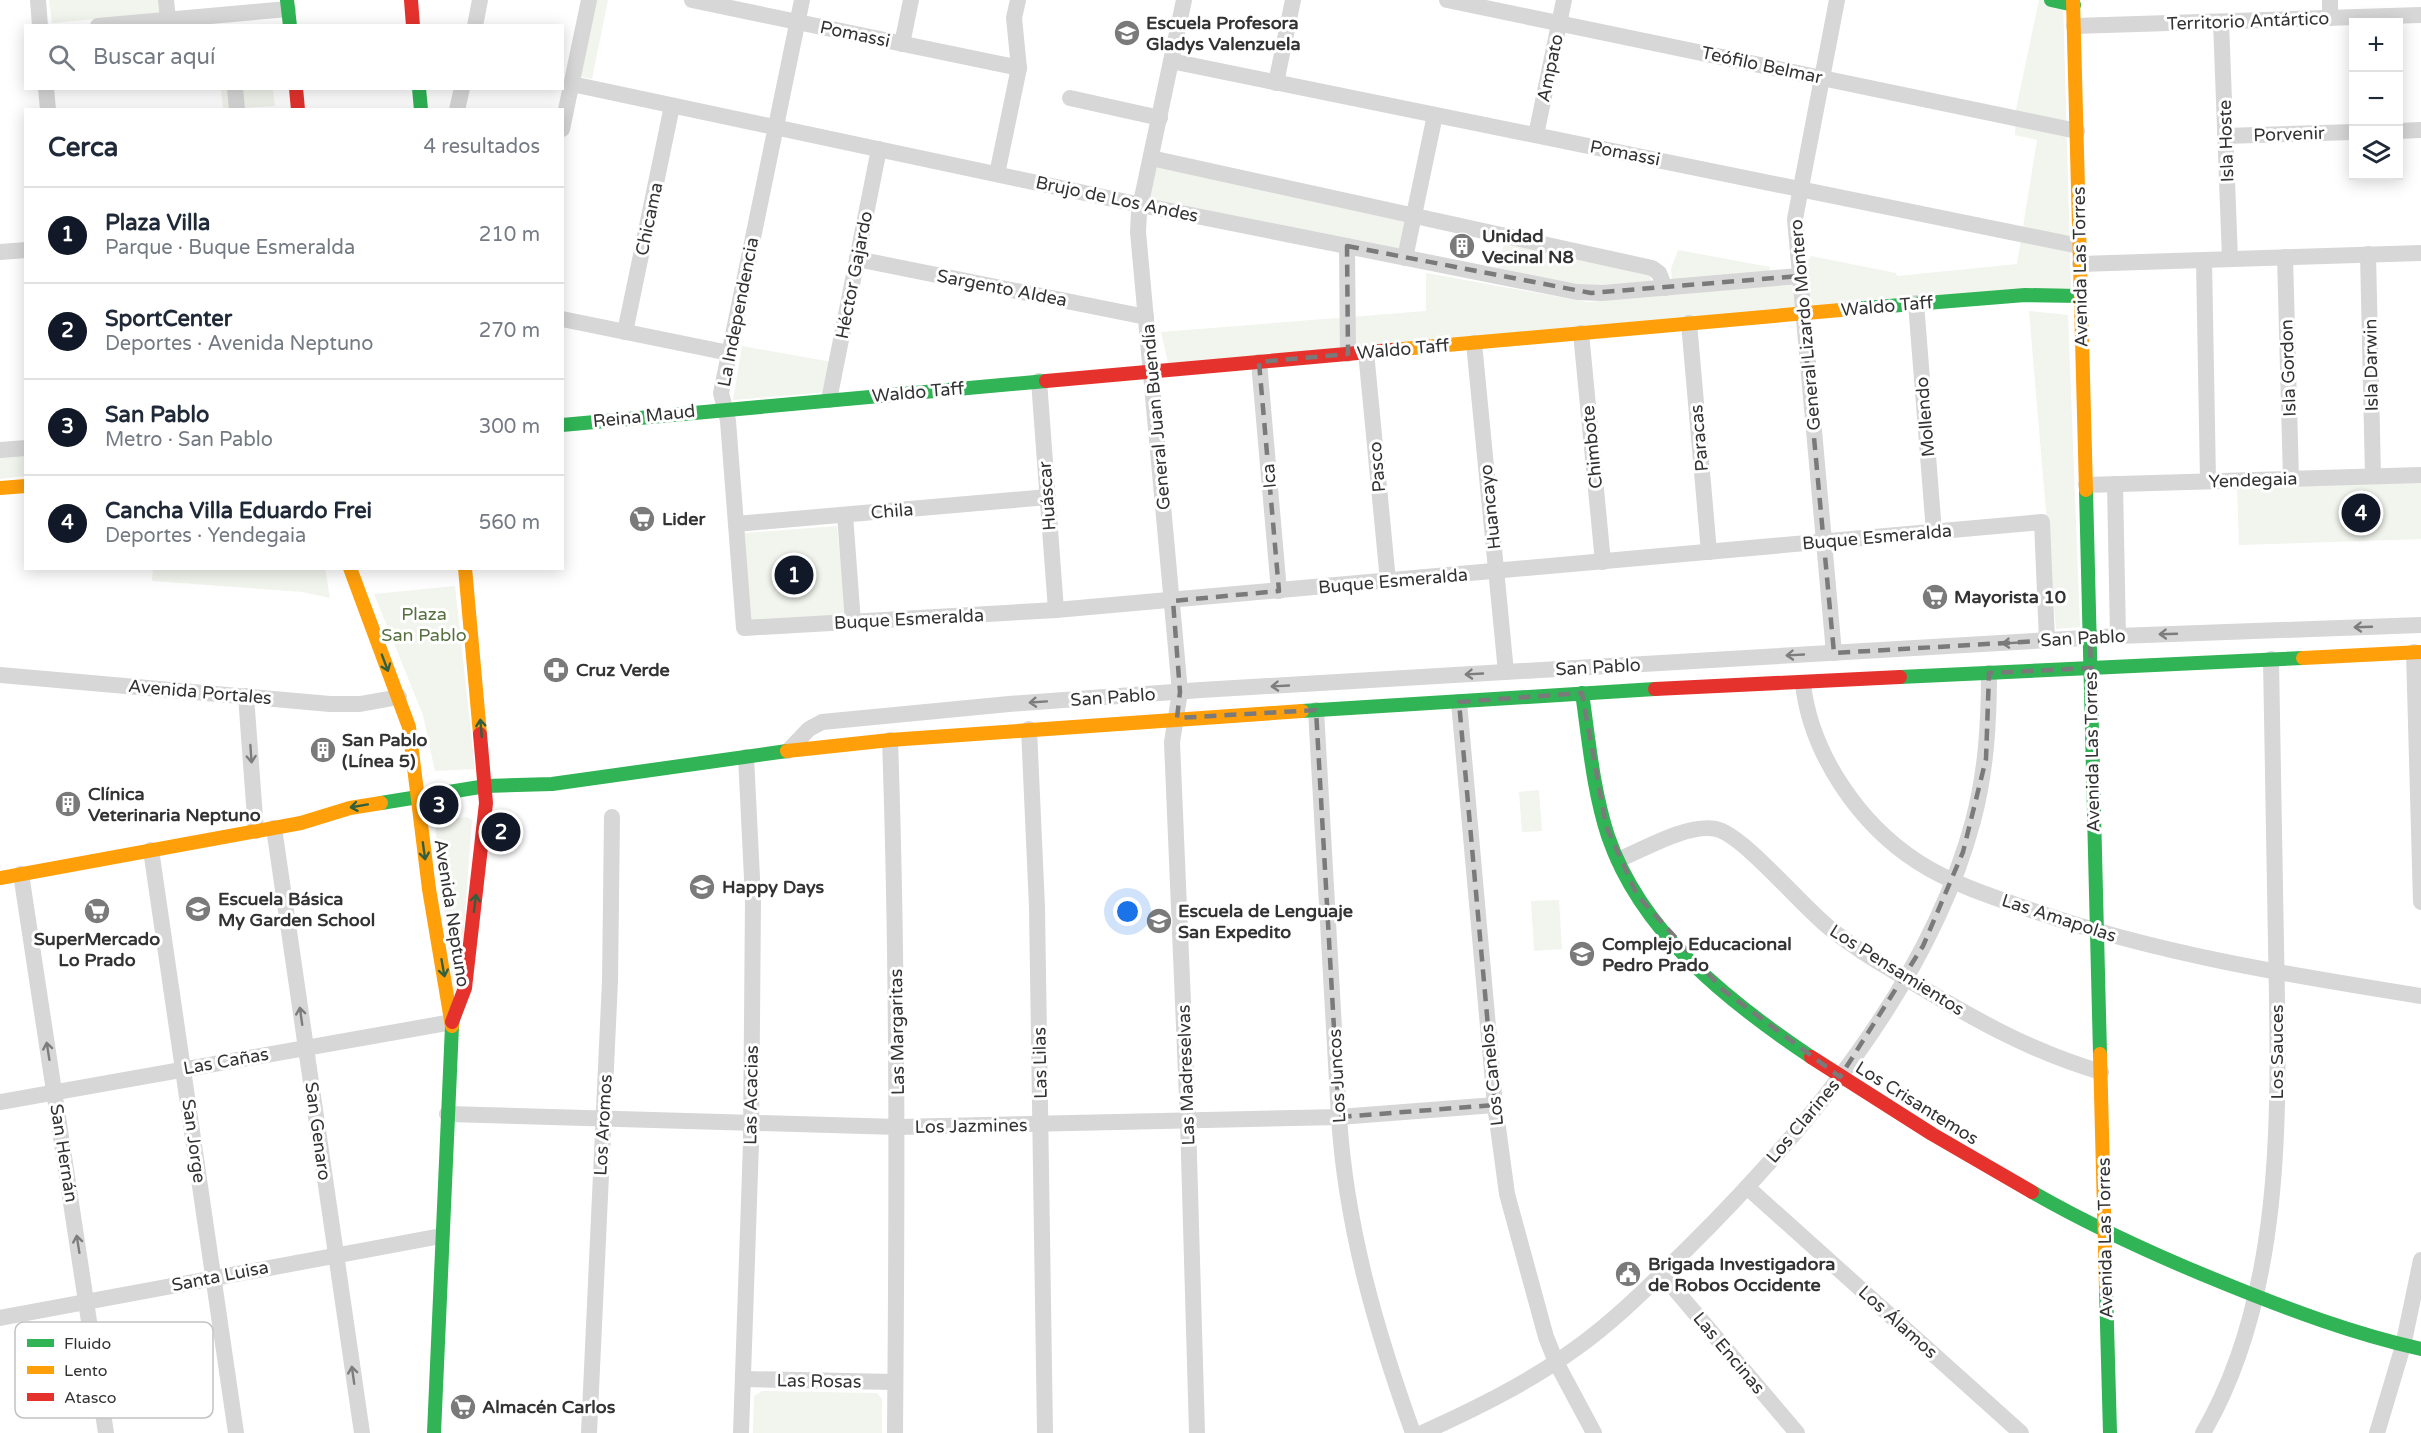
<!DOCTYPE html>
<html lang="es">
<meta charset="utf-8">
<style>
:root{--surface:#fff;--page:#f2f2f3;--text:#1f2937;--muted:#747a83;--line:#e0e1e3;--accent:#111827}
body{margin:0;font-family:"Varela Round",sans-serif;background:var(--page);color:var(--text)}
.controls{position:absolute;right:18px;top:18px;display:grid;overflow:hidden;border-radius:0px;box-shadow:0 3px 15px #0003}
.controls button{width:54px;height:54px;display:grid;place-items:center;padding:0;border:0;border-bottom:2px solid var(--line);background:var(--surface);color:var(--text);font:30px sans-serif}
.you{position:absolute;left:1128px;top:912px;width:21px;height:21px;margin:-15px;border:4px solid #fff;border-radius:50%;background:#1a73e8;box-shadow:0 0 0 9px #1a73e833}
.badge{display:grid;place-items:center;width:39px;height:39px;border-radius:50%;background:var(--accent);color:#fff;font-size:20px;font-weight:700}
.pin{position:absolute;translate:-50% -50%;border:3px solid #fff;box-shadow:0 2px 6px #0006}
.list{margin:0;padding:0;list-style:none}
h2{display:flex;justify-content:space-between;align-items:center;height:78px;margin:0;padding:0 24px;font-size:26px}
h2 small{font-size:20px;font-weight:400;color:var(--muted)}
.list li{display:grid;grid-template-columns:39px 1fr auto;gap:18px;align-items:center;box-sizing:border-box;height:96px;padding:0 24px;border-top:2px solid var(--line)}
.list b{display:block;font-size:22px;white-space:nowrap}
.list p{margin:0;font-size:20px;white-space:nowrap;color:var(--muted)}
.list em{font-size:20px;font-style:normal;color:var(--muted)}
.icon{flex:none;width:33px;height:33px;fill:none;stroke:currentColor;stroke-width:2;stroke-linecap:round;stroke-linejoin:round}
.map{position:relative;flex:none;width:2421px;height:1433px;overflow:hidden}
.search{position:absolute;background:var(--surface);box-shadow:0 3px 15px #0003;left:24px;top:24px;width:540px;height:66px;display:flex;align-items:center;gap:15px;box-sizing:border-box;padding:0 21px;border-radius:0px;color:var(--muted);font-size:22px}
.panel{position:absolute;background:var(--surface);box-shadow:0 3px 15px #0003;left:24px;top:108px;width:540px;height:462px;border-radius:0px}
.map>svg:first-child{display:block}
.green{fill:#f1f5ed}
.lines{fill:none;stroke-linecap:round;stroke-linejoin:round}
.street{stroke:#d7d7d7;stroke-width:16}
.fast{stroke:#30b455;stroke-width:14}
.slow{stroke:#ff9f0a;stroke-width:14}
.jam{stroke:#e5322d;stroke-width:14}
.oneway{stroke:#7d7d7d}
.oneway2{stroke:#32603f}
.marked{fill:none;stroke:#7a7a7a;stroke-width:4.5;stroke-dasharray:12 8;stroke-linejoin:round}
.labels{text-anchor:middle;stroke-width:6;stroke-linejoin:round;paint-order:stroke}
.street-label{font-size:18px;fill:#333;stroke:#fff}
.poi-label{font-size:18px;font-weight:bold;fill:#333;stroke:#fff;text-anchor:start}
.park-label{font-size:18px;fill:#56703f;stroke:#fff}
.key{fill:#fff;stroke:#c2c2c2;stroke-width:1.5}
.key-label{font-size:16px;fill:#333}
</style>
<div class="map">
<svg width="2421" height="1433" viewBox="0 0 2421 1433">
<rect width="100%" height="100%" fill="#fff"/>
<g class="green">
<polygon points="49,0 159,0 160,13 52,23"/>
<polygon points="593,0 608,0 592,79 577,76"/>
<polygon points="2039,0 2063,0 2071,288 1168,363 1161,332 1426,311 1426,273 1588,302 1790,283 1811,256 1896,273 1897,276 2017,264 2037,140 2015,135 2016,109"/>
<polygon points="221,89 273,89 275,106 223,109"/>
<polygon points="1157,165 1410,218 1402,250 1149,200"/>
<polygon points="1504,243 1649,272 1651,281 1586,286 1498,268"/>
<polygon points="1678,250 1770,267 1769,272 1672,281 1671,269"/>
<polygon points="2029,311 2068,315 2080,627 2056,629"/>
<polygon points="742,346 832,362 828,392 733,400"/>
<polygon points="25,451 25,476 0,479 0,453"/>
<polygon points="2421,481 2421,539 2239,545 2237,487"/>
<polygon points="837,526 846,618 750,622 744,533"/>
<polygon points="153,569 325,569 330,598 303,592 152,581"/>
<polygon points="455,586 475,769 435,771 423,715 374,594"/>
<polygon points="1539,790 1542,831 1522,832 1519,792"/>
<polygon points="467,817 472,820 458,1010 455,1010 435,825 439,820"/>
<polygon points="1559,900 1562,949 1534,951 1531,901"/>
<polygon points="762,1391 877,1393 882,1399 882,1433 753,1433 754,1396"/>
</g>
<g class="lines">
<g class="street">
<polyline points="38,0 40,26"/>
<polyline points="166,0 168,20"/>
<polyline points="692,0 1019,68"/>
<polyline points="802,0 721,393 728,421 744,628 1056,610 2042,522 2047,641"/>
<polyline points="1184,0 1139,212 1138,232 1180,692 1172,742 1188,1121 1197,1433"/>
<polyline points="1447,0 2077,131"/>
<polyline points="2330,0 2330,18"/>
<polyline points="2221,22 2230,259"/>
<polyline points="98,26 288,9"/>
<polyline points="475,26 480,0"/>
<polyline points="2074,26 2421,15"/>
<polyline points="902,44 911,0"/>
<polyline points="1171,61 2079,246"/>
<polyline points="1276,83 1293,0"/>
<polyline points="572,84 1141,205 1577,292 1602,293 1799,276"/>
<polyline points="46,88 48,110"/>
<polyline points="235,88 237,110"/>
<polyline points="1070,98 1160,118"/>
<polyline points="457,110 462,88"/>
<polyline points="562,129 589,0"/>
<polyline points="2398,131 2421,130"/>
<polyline points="1536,135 1564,0"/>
<polyline points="2225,136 2354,132"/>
<polyline points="1151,158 1652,268 1659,273 1665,288"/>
<polyline points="997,174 1019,68 1014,18 1018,0"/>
<polyline points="1347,246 1348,354"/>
<polyline points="0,252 26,250"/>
<polyline points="2368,254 2373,476"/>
<polyline points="2285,257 2291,479"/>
<polyline points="1405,258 1435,115"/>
<polyline points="857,259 1146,317"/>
<polyline points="2204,260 2208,481"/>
<polyline points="2080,264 2421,253"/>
<polyline points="1916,303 1934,532"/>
<polyline points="562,319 729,353"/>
<polyline points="1689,323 1709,552"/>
<polyline points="625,332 672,106"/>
<polyline points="1581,333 1603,562"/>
<polyline points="1474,343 1506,672"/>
<polyline points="1366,352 1388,581"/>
<polyline points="1259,362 1279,591"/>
<polyline points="1039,381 1056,610"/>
<polyline points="829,400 879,149"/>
<polyline points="0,450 26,448"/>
<polyline points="2115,484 2118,636"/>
<polyline points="2086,485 2421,475"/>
<polyline points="845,515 853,622"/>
<polyline points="736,524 1048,497"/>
<polyline points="2414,652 2421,902"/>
<polyline points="1834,653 1795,219 1837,0"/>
<polyline points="0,675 330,704 360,704 399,697"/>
<path d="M1803 684C1811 754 1859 824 1918 862 1952 884 1993 897 2031 910 2158 954 2289 975 2421 996"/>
<polyline points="246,696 256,831"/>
<polyline points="1459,702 1495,1105 1507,1194 1546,1337 1556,1362 1594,1433"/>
<path d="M1316 710 1339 1117C1346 1227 1376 1330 1413 1433"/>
<polyline points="1029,729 1037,907 1045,1433"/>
<path d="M890 740C898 971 897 1202 895 1433"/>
<polyline points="788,751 809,729 822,722 1009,704 1201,690 2118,636 2421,625"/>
<polyline points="274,828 362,1433"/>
<polyline points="151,850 236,1433"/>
<path d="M1618 860C1644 849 1689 823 1716 829 1744 835 1803 908 1832 930 1861 953 1892 970 1924 989 1981 1023 2036 1053 2101 1072"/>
<polyline points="21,874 106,1433"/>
<polyline points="0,1102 452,1022"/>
<polyline points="447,1114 898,1127 1339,1117 1495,1105"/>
<polyline points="1747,1187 2021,1433"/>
<polyline points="1662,1274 1797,1433"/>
<polyline points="0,1318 441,1236"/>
<polyline points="743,1379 895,1382"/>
<polyline points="589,1433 610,981 612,817"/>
<polyline points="741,1433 751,1143 753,898 746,757"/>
<path d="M1422 1433C1475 1409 1528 1383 1575 1349 1616 1320 1651 1284 1687 1249 1805 1132 1929 985 1973 821 1986 772 1989 724 1989 673"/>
<path d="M2203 1433C2286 1291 2279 1104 2276 945 2274 850 2273 754 2271 659"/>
<polyline points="2377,1433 2403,1346 2421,1260"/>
</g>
<g class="fast">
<polyline points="287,0 290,26"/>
<polyline points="2051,0 2074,5"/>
<polyline points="419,88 421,110"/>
<polyline points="1852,309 2025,295 2081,296"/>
<polyline points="562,425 1046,381"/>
<polyline points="2086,490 2100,1054"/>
<polyline points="1900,677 2303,658"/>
<path d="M1582 693C1589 741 1593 790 1608 836 1641 933 1729 1002 1811 1057"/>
<polyline points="1302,711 1655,689"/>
<polyline points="381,803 486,786 552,784 787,751"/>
<path d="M2032 1192C2095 1228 2159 1257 2226 1284 2290 1310 2354 1334 2421 1349"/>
<polyline points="2106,1289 2110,1433"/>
<polyline points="434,1433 452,1026"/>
</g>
<g class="slow">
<polyline points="2073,0 2086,490"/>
<polyline points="1391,350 1852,309"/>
<polyline points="0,488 26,486"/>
<polyline points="350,568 409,727 429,889 452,1026"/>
<polyline points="465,568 480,734"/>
<polyline points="2303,658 2421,652"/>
<polyline points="787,751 890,740 1302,711"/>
<polyline points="0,878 301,823 350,808 381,803"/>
<polyline points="2100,1054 2106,1289"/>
</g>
<g class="jam">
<polyline points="411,0 413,26"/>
<polyline points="296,88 298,110"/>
<polyline points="1046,381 1391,350"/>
<polyline points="1655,689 1900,677"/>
<polyline points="452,1022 465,988 486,803 480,734"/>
<polyline points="1811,1057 1932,1134 2032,1192"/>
</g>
</g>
<defs><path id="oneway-shaft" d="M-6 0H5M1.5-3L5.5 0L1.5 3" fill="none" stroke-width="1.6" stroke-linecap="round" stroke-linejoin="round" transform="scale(1.5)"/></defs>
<g class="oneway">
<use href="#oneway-shaft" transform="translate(2363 627) rotate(178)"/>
<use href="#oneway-shaft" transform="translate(2168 634) rotate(178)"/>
<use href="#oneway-shaft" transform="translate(2011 643) rotate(177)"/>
<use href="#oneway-shaft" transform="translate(1795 655) rotate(177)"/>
<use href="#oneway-shaft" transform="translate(1474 674) rotate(177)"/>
<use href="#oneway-shaft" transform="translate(1280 686) rotate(177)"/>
<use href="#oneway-shaft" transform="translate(1038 702) rotate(176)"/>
<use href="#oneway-shaft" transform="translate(251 754) rotate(86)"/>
<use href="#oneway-shaft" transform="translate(301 1016) rotate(-98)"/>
<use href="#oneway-shaft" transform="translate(48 1051) rotate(-99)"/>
<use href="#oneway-shaft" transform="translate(78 1244) rotate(-99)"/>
<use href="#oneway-shaft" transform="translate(353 1375) rotate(-98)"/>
</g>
<g class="oneway2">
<use href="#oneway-shaft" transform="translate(385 663) rotate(69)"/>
<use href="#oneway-shaft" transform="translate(481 728) rotate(-95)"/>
<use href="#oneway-shaft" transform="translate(359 806) rotate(170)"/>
<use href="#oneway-shaft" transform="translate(424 851) rotate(82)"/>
<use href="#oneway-shaft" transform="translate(475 903) rotate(-83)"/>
<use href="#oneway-shaft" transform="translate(443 968) rotate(80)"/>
</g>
<path class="marked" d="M1347 246 1591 293 1799 276 1834 653 2090 638 2091 668 1989 673 1986 759 1963 852 1923 946 1840 1077 1723 990 1637 895 1606 826 1582 693 1459 702 1495 1105 1339 1117 1316 710 1177 718 1180 692 1173 601 1279 591 1259 362 1348 354Z"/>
<defs>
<g id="school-disc" transform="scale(1.35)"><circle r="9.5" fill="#7a7a7a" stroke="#fff"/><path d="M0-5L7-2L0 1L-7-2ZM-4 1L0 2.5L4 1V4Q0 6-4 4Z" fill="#fff"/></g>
<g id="building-disc" transform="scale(1.35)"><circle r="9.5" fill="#7a7a7a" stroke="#fff"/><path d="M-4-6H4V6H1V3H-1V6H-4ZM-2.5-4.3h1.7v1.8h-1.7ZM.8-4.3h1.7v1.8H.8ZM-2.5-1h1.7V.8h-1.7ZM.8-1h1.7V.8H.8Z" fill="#fff"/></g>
<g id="supermarket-disc" transform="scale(1.35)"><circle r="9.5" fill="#7a7a7a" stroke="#fff"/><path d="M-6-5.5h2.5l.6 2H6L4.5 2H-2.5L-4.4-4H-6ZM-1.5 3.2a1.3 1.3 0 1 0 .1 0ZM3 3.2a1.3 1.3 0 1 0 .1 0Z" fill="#fff"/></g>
<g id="pharmacy-disc" transform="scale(1.35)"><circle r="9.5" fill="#7a7a7a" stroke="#fff"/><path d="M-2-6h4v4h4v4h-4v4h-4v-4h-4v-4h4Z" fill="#fff"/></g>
<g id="civic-disc" transform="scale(1.35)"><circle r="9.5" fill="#7a7a7a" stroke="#fff"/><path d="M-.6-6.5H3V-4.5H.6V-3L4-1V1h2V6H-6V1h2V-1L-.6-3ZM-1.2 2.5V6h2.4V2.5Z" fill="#fff"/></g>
</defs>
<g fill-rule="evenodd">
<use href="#school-disc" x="1127" y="33"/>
<use href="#building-disc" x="1462" y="246"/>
<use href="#supermarket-disc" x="642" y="519"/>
<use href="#supermarket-disc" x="1935" y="597"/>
<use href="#pharmacy-disc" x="556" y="670"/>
<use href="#building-disc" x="323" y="750"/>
<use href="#building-disc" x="68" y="804"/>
<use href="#school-disc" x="702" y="887"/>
<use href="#school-disc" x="198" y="909"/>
<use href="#supermarket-disc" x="97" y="911"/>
<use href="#school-disc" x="1159" y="921"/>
<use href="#school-disc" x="1582" y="954"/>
<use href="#civic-disc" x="1628" y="1274"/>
<use href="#supermarket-disc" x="463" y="1407"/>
</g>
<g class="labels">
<g class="street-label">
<text transform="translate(2248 21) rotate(-2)" y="6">Territorio Antártico</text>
<text transform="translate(855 34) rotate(12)" y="6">Pomassi</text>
<text transform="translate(1762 65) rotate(12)" y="6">Teófilo Belmar</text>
<text transform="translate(1550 68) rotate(-78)" y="6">Ampato</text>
<text transform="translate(2289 134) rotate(-2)" y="6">Porvenir</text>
<text transform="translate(2226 141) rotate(-92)" y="6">Isla Hoste</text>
<text transform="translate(1625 153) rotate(11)" y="6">Pomassi</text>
<text transform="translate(1117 199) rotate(12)" y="6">Brujo de Los Andes</text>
<text transform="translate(649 219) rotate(-78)" y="6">Chicama</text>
<text transform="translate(2080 267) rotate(-91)" y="6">Avenida Las Torres</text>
<text transform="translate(854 275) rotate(-79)" y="6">Héctor Gajardo</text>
<text transform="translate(1002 288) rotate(11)" y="6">Sargento Aldea</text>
<text transform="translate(1887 306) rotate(-5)" y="6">Waldo Taff</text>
<text transform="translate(738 312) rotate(-79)" y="6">La Independencia</text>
<text transform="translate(1805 325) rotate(-95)" y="6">General Lizardo Montero</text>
<text transform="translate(1403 349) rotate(-5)" y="6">Waldo Taff</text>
<text transform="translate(2371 365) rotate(-91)" y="6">Isla Darwin</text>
<text transform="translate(2288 368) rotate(-92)" y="6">Isla Gordon</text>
<text transform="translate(918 392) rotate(-5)" y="6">Waldo Taff</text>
<text transform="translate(644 416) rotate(-6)" y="6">Reina Maud</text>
<text transform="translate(1156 417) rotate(-95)" y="6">General Juan Buendía</text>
<text transform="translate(1925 417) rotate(-95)" y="6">Mollendo</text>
<text transform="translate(1699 438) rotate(-95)" y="6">Paracas</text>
<text transform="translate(1592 447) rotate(-96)" y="6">Chimbote</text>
<text transform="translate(1377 467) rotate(-95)" y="6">Pasco</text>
<text transform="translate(1269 476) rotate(-95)" y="6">Ica</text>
<text transform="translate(2253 480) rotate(-2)" y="6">Yendegaia</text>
<text transform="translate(1047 496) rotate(-94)" y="6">Huáscar</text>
<text transform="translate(1490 507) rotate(-96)" y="6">Huancayo</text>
<text transform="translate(892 511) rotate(-5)" y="6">Chila</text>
<text transform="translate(1877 537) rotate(-5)" y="6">Buque Esmeralda</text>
<text transform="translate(1393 581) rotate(-5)" y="6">Buque Esmeralda</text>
<text transform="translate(909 619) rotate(-3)" y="6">Buque Esmeralda</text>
<text transform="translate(2083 638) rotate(-3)" y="6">San Pablo</text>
<text transform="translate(1598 667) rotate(-3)" y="6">San Pablo</text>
<text transform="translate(200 692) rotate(5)" y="6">Avenida Portales</text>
<text transform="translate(1113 697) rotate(-4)" y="6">San Pablo</text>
<text transform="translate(2092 752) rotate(-91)" y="6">Avenida Las Torres</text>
<text transform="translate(452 913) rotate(81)" y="6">Avenida Neptuno</text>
<text transform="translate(2059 918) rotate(18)" y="6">Las Amapolas</text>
<text transform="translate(1897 970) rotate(32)" y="6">Los Pensamientos</text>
<text transform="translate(897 1032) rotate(-91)" y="6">Las Margaritas</text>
<text transform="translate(2277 1052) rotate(-90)" y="6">Los Sauces</text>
<text transform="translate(226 1061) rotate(-10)" y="6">Las Cañas</text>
<text transform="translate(1040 1063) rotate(-91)" y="6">Las Lilas</text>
<text transform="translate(1186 1075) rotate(-92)" y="6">Las Madreselvas</text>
<text transform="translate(1492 1075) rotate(-96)" y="6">Los Canelos</text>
<text transform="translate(1337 1076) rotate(-93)" y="6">Los Juncos</text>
<text transform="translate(751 1095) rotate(-89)" y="6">Las Acacias</text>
<text transform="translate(1917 1103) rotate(32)" y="6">Los Crisantemos</text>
<text transform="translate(1803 1121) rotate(-50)" y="6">Los Clarines</text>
<text transform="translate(603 1125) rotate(-87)" y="6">Los Aromos</text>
<text transform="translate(971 1126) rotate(-1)" y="6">Los Jazmines</text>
<text transform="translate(318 1131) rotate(82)" y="6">San Genaro</text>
<text transform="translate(194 1141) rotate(82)" y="6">San Jorge</text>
<text transform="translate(64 1153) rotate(81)" y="6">San Hernán</text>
<text transform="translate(2105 1238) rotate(-91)" y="6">Avenida Las Torres</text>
<text transform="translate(220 1276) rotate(-11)" y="6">Santa Luisa</text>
<text transform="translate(1898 1322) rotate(42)" y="6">Los Álamos</text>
<text transform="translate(1729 1353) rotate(50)" y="6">Las Encinas</text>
<text transform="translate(819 1381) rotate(1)" y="6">Las Rosas</text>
</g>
<g class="poi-label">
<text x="1146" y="29">Escuela Profesora<tspan x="1146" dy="21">Gladys Valenzuela</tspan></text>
<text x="1482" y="242">Unidad<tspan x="1482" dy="21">Vecinal N8</tspan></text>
<text x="662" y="525">Lider</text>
<text x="1954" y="603">Mayorista 10</text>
<text x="576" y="676">Cruz Verde</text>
<text x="342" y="746">San Pablo<tspan x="342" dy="21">(Línea 5)</tspan></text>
<text x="88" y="800">Clínica<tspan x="88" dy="21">Veterinaria Neptuno</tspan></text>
<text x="722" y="893">Happy Days</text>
<text x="218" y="905">Escuela Básica<tspan x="218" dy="21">My Garden School</tspan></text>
<text x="1178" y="917">Escuela de Lenguaje<tspan x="1178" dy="21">San Expedito</tspan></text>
<text x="97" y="945" text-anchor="middle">SuperMercado<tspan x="97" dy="21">Lo Prado</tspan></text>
<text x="1602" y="950">Complejo Educacional<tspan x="1602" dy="21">Pedro Prado</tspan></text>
<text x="1648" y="1270">Brigada Investigadora<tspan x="1648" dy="21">de Robos Occidente</tspan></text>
<text x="482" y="1413">Almacén Carlos</text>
</g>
<g class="park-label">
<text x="424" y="620">Plaza<tspan x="424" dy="21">San Pablo</tspan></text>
</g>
</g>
<rect x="15" y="1322" width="198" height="96" rx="9" class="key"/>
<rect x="27" y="1339" width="27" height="8" fill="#30b455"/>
<rect x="27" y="1366" width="27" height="8" fill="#ff9f0a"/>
<rect x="27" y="1393" width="27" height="8" fill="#e5322d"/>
<g class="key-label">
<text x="64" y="1349">Fluido</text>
<text x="64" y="1376">Lento</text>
<text x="64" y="1403">Atasco</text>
</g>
</svg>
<div class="controls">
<button>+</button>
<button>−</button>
<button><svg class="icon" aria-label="layers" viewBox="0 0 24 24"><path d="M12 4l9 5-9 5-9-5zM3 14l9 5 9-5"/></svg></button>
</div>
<div class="you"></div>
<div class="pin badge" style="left:794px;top:575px">1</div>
<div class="pin badge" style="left:501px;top:832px">2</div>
<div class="pin badge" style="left:439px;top:805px">3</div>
<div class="pin badge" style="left:2361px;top:513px">4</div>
<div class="search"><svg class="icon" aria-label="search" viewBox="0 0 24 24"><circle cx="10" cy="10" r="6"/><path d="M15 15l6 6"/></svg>Buscar aquí</div>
<section class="panel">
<h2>Cerca<small>4 resultados</small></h2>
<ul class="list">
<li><span class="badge">1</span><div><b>Plaza Villa</b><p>Parque · Buque Esmeralda</p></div><em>210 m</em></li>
<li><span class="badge">2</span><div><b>SportCenter</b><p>Deportes · Avenida Neptuno</p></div><em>270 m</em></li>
<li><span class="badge">3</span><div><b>San Pablo</b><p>Metro · San Pablo</p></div><em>300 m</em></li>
<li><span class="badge">4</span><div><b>Cancha Villa Eduardo Frei</b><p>Deportes · Yendegaia</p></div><em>560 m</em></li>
</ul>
</section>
</div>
